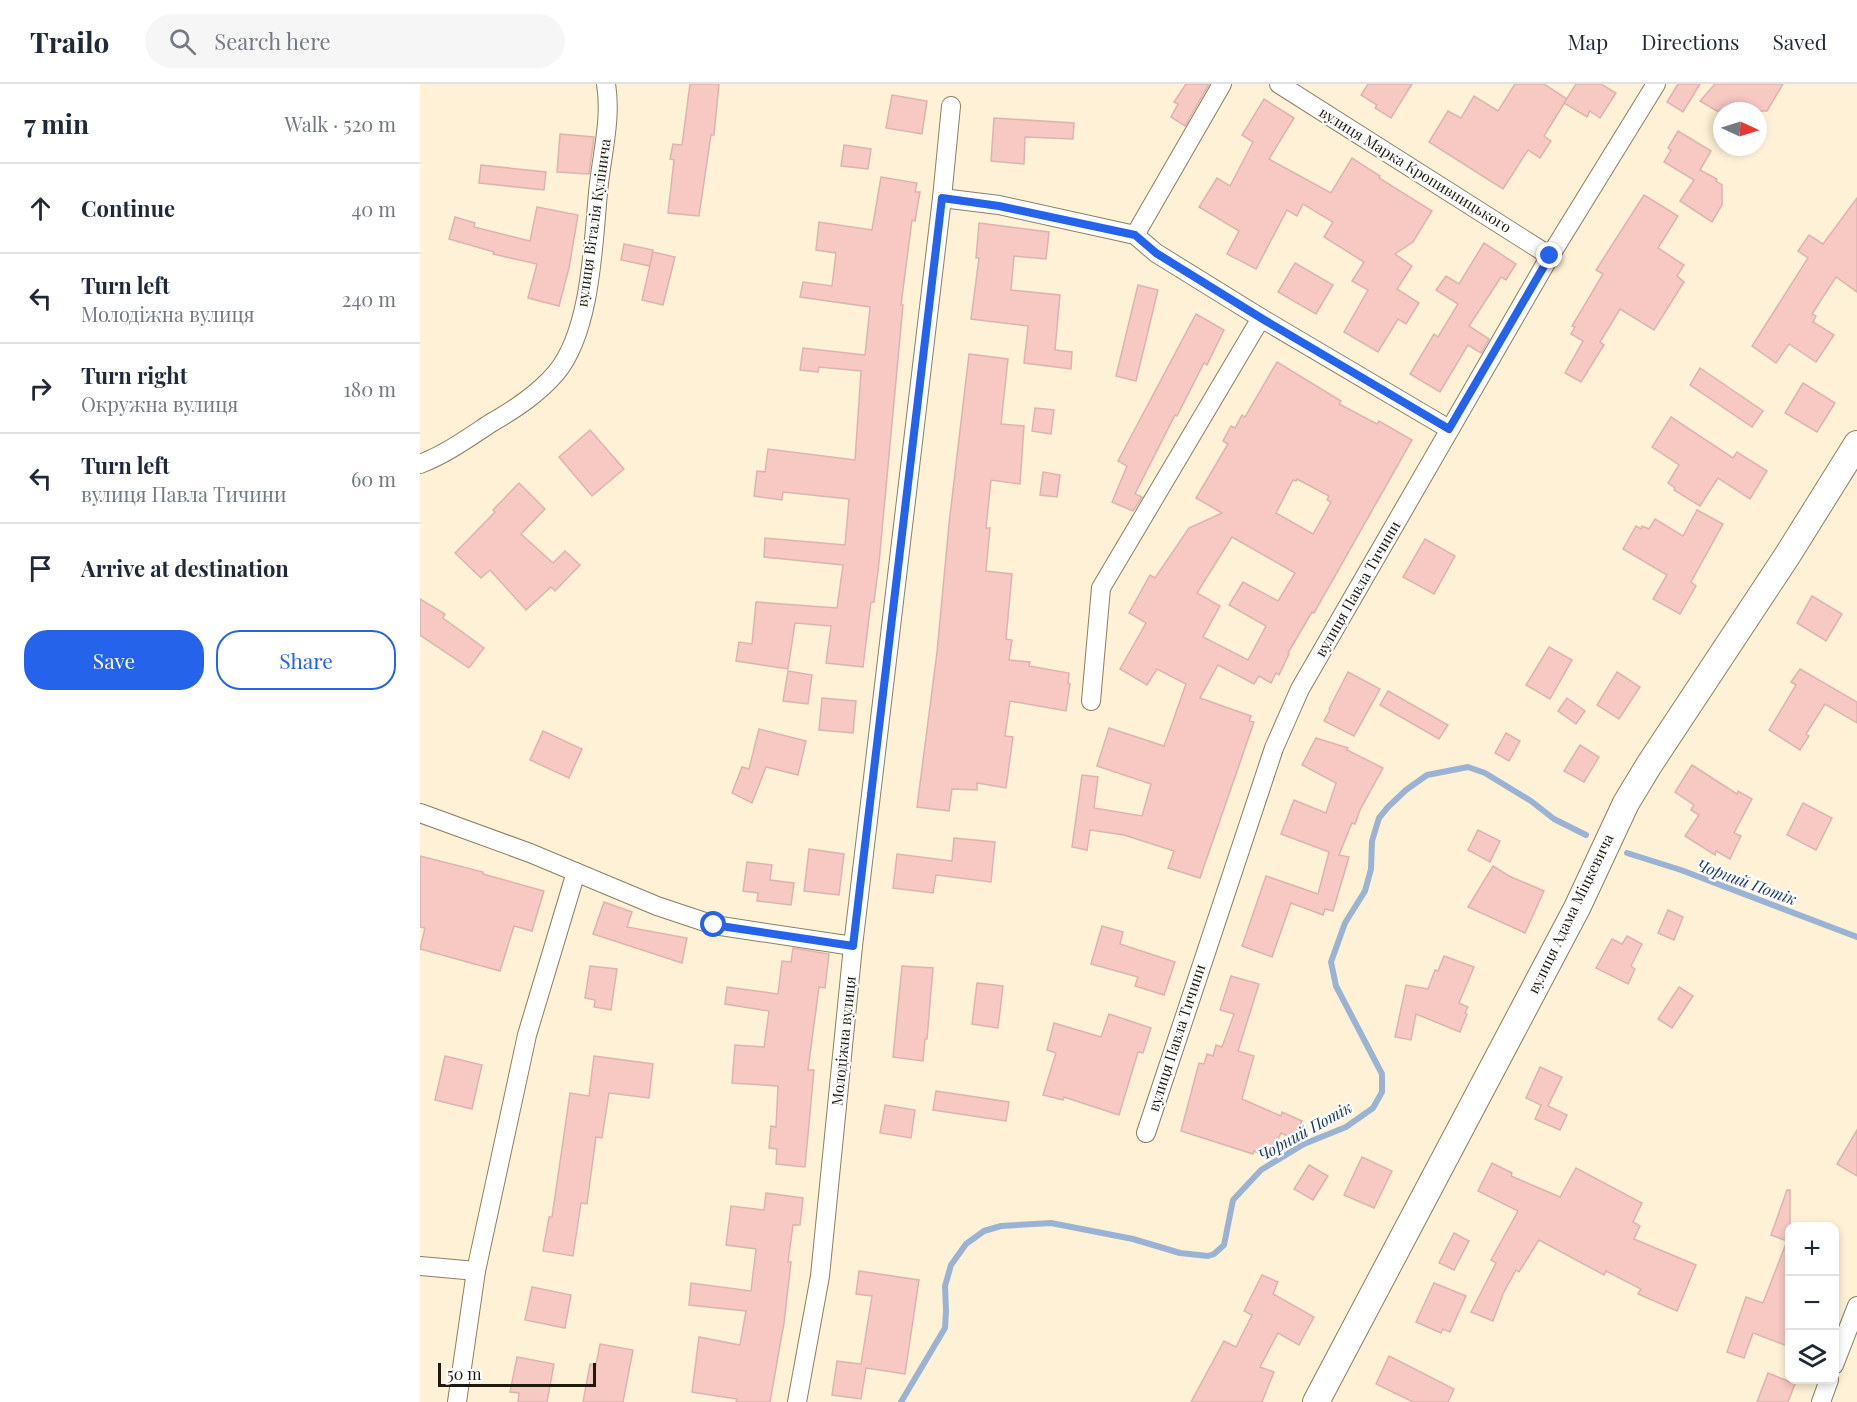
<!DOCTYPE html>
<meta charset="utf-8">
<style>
:root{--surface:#fff;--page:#f6f6f7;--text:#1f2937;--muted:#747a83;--line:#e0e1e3;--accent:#2563eb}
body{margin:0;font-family:"Playfair Display",serif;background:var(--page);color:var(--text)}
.controls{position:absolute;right:18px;bottom:18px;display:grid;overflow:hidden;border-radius:12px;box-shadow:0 3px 9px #0003}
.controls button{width:54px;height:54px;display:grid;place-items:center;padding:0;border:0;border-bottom:2px solid var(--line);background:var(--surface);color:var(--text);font:30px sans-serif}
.compass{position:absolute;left:1293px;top:18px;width:54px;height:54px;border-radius:50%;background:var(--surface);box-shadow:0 3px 9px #0003;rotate:94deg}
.scale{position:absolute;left:18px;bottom:15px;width:158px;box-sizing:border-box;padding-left:6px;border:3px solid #201a0e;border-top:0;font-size:16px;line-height:21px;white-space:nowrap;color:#201a0e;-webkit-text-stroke:4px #fff;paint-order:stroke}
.stop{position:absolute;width:18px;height:18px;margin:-14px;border:4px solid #2563eb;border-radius:50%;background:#fff}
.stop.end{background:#2563eb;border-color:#fff;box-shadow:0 2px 6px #0008}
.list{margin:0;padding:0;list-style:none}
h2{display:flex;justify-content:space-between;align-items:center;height:78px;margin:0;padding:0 24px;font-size:26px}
h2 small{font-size:20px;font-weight:400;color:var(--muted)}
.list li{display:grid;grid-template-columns:39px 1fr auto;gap:18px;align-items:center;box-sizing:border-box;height:90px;padding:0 24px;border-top:2px solid var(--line)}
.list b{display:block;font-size:22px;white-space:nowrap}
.list p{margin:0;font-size:20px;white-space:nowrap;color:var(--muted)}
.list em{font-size:20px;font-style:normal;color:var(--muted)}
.actions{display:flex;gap:12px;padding:18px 24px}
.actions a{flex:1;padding:14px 0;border:2px solid var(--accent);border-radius:24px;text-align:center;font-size:21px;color:var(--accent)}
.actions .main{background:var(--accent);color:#fff}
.icon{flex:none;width:33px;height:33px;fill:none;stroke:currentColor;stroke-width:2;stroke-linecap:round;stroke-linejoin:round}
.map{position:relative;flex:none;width:1437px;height:1318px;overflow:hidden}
header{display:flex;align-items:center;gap:36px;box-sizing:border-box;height:84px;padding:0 30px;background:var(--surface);border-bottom:2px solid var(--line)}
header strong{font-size:28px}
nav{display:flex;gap:33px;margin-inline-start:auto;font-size:21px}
.search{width:420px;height:54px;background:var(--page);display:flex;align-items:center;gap:15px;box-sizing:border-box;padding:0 21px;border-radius:33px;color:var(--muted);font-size:22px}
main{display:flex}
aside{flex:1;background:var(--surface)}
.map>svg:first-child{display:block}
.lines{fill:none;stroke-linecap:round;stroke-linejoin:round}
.stream{stroke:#9ab3d5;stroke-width:6}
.building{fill:#f8c8c3;stroke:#dcb4af;stroke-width:1.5;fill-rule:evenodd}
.street-casing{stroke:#8d7e60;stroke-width:20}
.secondary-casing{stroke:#8d7e60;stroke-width:28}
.street{stroke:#fff;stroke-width:18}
.secondary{stroke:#fff;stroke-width:26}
.route{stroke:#2563eb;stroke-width:8}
.labels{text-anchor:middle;stroke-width:4.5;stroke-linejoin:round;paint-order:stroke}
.street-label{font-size:15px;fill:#201a0e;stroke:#fff}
.water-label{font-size:16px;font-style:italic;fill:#1a3c68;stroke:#fff}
</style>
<header>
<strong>Trailo</strong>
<div class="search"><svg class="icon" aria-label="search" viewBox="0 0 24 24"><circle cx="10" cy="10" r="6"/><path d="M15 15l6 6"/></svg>Search here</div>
<nav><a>Map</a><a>Directions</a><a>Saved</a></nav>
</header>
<main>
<aside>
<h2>7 min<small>Walk · 520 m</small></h2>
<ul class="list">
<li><svg class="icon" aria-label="ahead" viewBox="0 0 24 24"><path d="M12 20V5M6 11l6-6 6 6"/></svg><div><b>Continue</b></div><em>40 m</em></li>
<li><svg class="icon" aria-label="left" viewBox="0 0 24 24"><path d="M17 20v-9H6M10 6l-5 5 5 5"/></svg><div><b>Turn left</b><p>Молодіжна вулиця</p></div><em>240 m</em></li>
<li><svg class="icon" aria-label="right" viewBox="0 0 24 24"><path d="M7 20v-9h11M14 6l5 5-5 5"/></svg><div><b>Turn right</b><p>Окружна вулиця</p></div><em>180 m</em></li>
<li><svg class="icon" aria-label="left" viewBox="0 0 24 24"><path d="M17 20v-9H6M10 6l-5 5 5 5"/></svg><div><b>Turn left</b><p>вулиця Павла Тичини</p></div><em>60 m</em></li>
<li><svg class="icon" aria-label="arrive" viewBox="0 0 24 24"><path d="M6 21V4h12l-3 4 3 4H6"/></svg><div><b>Arrive at destination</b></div></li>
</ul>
<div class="actions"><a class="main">Save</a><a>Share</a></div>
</aside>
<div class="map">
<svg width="1437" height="1318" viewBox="0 0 1437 1318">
<rect width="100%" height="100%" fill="#fef1d6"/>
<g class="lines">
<g class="stream">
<polyline points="1207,769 1261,786 1437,853"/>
<polyline points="481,1318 525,1244 526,1227 525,1202 531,1181 546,1160 564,1147 581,1142 631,1139 713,1155 760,1169 788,1172 794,1170 804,1161 813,1116 841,1086 884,1060 926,1043 953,1024 962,1008 962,990 916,902 911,878 925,839 945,807 951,785 952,757 959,734 968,723 986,706 1007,691 1048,683 1065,689 1111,717 1134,735 1166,751"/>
</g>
</g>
<g class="building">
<polygon points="270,0 299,0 294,51 291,51 279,132 248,129 254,76 250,75 253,60 262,61"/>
<polygon points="766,0 789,0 765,42 751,33 758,20 754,18"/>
<polygon points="948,0 992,0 971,34 955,24 957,21 941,11"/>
<polygon points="1095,0 1124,0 1147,15 1124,52 1131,57 1120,74 1108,66 1083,105 1009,58 1028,27 1041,34 1054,12 1078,27"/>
<polygon points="1156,0 1181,0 1196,9 1180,34 1170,27 1167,33 1144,19"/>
<polygon points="1258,0 1280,0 1263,28 1247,18"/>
<polygon points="1295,0 1363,0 1347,27 1297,27 1280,17"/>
<polygon points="472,11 507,17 502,50 466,44"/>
<polygon points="844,15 874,34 849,75 911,109 932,74 960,92 959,94 1012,127 993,158 975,170 992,182 977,205 999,219 986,240 978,235 958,268 924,248 948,206 932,197 944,178 904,153 913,138 883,120 877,132 867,126 836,185 807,170 819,147 779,123 797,94 810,102 833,58 822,51"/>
<polygon points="574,34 654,39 653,55 605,53 604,80 571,77"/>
<polygon points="1258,47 1291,67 1280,86 1297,95 1296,97 1302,101 1302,121 1292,138 1260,117 1274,96 1244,78 1251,66 1248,64"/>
<polygon points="140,50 174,53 169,90 137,88"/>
<polygon points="424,61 451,65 448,85 421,82"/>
<polygon points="61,81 126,88 124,106 59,99"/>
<polygon points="461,93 497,99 495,108 500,108 495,137 492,136 481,221 483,221 459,479 454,518 451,518 443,583 406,579 411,542 375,539 368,585 316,577 319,558 332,560 336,518 417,524 423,481 344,473 345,454 425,461 429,415 363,408 362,416 334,412 337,387 345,388 348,365 435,376 441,287 399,283 398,288 380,286 383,264 445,271 450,223 380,213 383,198 412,202 416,169 396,166 399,138 452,146"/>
<polygon points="1224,111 1258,132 1238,164 1264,181 1257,192 1264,198 1234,246 1200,225 1180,258 1184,261 1161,298 1145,289 1163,257 1151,250 1155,243 1152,242 1183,190 1176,186"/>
<polygon points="1437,114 1437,208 1416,193 1392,230 1396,232 1393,238 1414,251 1396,278 1369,260 1356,279 1332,262 1388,174 1378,167 1389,151 1403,160"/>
<polygon points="117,123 158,131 149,184 139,222 108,214 117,180 73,170 74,168 29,155 35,133 55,139 54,143 110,157"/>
<polygon points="559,139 629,148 626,175 594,172 591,206 640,211 635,266 652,268 651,285 604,279 608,242 551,235 559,174 556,174"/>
<polygon points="1064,159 1096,180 1086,196 1081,193 1049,242 1069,255 1061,269 1048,261 1020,308 990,290 1014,250 1018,253 1038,220 1016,206 1026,192 1039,200"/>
<polygon points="204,160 233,166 230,182 201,176"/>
<polygon points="233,168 255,173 243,221 222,216"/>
<polygon points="875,179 913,201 896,230 858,208"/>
<polygon points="718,201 738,206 716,297 696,292"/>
<polygon points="776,230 804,246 787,281 784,279 757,332 755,331 715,410 722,413 713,427 692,418 707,382 698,377"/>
<polygon points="549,270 588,275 581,340 604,342 600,400 571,396 566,444 570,444 566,487 592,490 586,555 592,556 589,576 610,578 609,582 649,589 648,599 650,600 646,627 590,617 585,652 593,653 586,704 557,699 557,706 532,705 529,727 497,723 517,568 529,440"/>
<path d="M857 278 921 317 919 320 957 340 959 337 992 356 894 529 892 528 868 569 869 570 859 591 856 589 851 599 839 592 834 600 798 581 780 614 831 632 829 637 834 638 780 794 748 784 754 767 704 751 670 746 667 766 652 763 662 691 678 693 674 724 722 732 731 700 677 682 689 644 744 662 766 600 737 585 727 601 700 585 726 539 709 529 730 491 735 494 769 444 802 429 776 414 808 360 803 357 811 342 815 344 822 331 825 333ZM877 395 909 412 907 416 911 418 893 450 856 429 873 396 876 397ZM812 453 875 489 858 517 823 498 809 521 846 542 828 576 783 553 800 522 777 509Z"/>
<polygon points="1280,284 1343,327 1332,343 1270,301"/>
<polygon points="1383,299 1415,319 1397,348 1365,329"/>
<polygon points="615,324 634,326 631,350 612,347"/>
<polygon points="1251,333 1313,374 1317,368 1347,387 1330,415 1298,394 1280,422 1254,406 1255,404 1248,399 1259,381 1232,363"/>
<polygon points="170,346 204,385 172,412 139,373"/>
<polygon points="623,388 640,391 637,413 620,411"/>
<polygon points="99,399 125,425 101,450 133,479 145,467 160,481 135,507 131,503 106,526 70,486 61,494 35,469 75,428 73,426"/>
<polygon points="1277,426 1303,440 1271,498 1276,502 1260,530 1233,515 1247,491 1203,465 1216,442 1221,445 1222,442 1229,445 1235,435 1263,452"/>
<polygon points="1005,455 1035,472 1014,510 983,493"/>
<polygon points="1392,512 1422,530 1406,557 1377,539"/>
<polygon points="0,515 25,530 23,534 64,564 49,584 0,551"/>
<polygon points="1129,563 1152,576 1130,615 1106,601"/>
<polygon points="1380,585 1437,618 1437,639 1405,620 1386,650 1389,652 1380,666 1349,646 1376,601 1371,598"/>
<polygon points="368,587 392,591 388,620 363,617"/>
<polygon points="928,588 960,605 934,652 904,637 910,626 909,625"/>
<polygon points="1197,588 1220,603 1199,635 1177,621"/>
<polygon points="968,607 1028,641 1019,655 960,621"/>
<polygon points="402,614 436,617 433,649 399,646"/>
<polygon points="1147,614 1165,627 1156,640 1138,627"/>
<polygon points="339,645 386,657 378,691 346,683 332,719 312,709 322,683 329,685"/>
<polygon points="123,647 162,665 149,694 110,676"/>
<polygon points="1086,649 1100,657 1089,677 1075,669"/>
<polygon points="896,654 928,664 927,666 963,684 940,726 935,740 932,739 919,771 929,773 913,827 905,825 903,831 871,819 852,873 822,862 846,792 898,810 909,768 861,750 874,716 906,729 916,699 882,681"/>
<polygon points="1160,661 1179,673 1164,698 1144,687"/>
<polygon points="1272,681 1317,710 1318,707 1332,715 1314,749 1321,752 1310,775 1296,767 1295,771 1265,752 1279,731 1271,726 1274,721 1255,708"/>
<polygon points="1383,719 1412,734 1396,766 1367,751"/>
<polygon points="1058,746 1080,757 1070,778 1048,766"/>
<polygon points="534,754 575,758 571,798 516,791 513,809 473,804 477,770 532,777"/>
<polygon points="389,765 424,770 419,811 384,807"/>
<polygon points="0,772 63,788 63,790 124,807 112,847 94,842 80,887 0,865 5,844 0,843"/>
<polygon points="327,778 352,781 350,796 374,799 371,821 337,817 338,809 323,807"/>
<polygon points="1073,782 1089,792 1124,807 1105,849 1048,823"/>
<polygon points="184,818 212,828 207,843 267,854 262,879 173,850"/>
<polygon points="1248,826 1263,833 1254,856 1238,849"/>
<polygon points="682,842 703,848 700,860 755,878 744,911 715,902 718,893 671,880"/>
<polygon points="1207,852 1222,860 1211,882 1215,885 1208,900 1176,884 1192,855 1202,860"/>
<polygon points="373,864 409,870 405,904 399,903 388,986 394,986 385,1083 356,1080 357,1065 349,1064 351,1042 356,1043 358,1002 312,999 315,961 344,963 349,927 305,920 307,903 358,910 362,877 371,878"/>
<polygon points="1024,872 1054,883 1039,919 1048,923 1045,929 1047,930 1040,948 996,930 991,956 975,953 986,901 1008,905 1015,886 1018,887"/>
<polygon points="170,882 197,885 191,926 174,923 175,916 165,914"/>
<polygon points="482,882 513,884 507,955 505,955 503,977 473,973"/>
<polygon points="811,892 839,900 818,967 834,972 822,1015 861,1032 862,1028 882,1037 874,1055 861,1049 849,1074 834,1067 833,1070 761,1047 779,979 784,980 787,970 793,972 796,961 802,963 814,930 800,926"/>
<polygon points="557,899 583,902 578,944 552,940"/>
<polygon points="1259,903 1273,912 1252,944 1238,935"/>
<polygon points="689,930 731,944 723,969 718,968 699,1031 644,1013 643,1016 623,1011 636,969 627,966 634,939 681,953"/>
<polygon points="25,972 62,981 52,1025 15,1016"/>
<polygon points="174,972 233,980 229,1014 189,1009 182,1054 176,1053 167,1120 161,1119 153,1172 123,1167 129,1133 132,1133 150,1009 169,1012"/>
<polygon points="1120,983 1142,993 1128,1022 1147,1031 1140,1046 1115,1035 1121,1021 1106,1014"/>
<polygon points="516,1007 589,1018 586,1037 513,1026"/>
<polygon points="465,1021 495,1026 491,1054 460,1049"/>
<polygon points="1437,1046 1437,1092 1417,1080"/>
<polygon points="942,1073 972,1087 954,1124 924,1111"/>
<polygon points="1072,1079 1092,1089 1091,1092 1140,1113 1156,1084 1222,1119 1213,1138 1220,1142 1214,1155 1276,1181 1257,1227 1218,1210 1221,1205 1186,1187 1184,1191 1119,1156 1099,1188 1096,1186 1083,1210 1073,1237 1051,1228 1076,1179 1071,1176 1098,1127 1058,1107"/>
<polygon points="889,1081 908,1092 893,1116 874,1105"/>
<polygon points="1367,1106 1370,1106 1370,1263 1333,1249 1324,1274 1307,1268 1326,1213 1343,1219 1367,1157 1351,1151"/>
<polygon points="346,1109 383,1114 380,1141 373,1141 368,1178 371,1178 364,1239 350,1318 316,1318 317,1315 272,1308 279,1253 320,1261 326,1227 269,1221 271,1199 331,1207 336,1165 306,1161 311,1122 344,1126"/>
<polygon points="1034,1149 1049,1157 1034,1186 1019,1179"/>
<polygon points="439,1187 499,1196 485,1290 446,1284 441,1315 412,1311 417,1277 441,1280 452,1212 436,1210"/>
<polygon points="842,1191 858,1198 853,1210 894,1233 879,1261 858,1249 840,1283 854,1288 842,1318 771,1318 804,1257 816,1263 832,1231 824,1227"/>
<polygon points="1014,1199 1046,1212 1030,1248 1023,1245 1021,1249 996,1238"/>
<polygon points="112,1203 151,1211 145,1244 105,1236"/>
<polygon points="180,1260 213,1266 203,1318 163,1318 170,1280 176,1281"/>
<polygon points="969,1272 1034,1305 1028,1318 993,1318 956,1300"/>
<polygon points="97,1273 134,1280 127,1318 98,1318 99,1309 90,1308"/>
<polygon points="1348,1289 1375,1300 1368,1318 1337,1318"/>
</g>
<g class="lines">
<g class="street-casing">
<g id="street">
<polyline points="859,0 1130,172"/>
<polyline points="522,114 579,121 715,151 736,169 841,234 1029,345"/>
<polyline points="715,151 802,0"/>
<path d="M0 380C26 370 48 354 71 339 95 325 118 310 136 289 171 247 173 161 178 109 181 73 192 36 186 0"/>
<polyline points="671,617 681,504 841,234"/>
<polyline points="0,729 110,769 237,822 294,841 433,862"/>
<polyline points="726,1049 854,664 880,605 1130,172 1236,0"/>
<polyline points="0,1182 56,1187"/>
<polyline points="1414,1281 1437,1222"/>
<polyline points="37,1318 56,1187 107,951 156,788"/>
<polyline points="377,1318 400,1192 433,862 522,114 531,22"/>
<polyline points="1401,1318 1409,1296"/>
</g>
</g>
<g class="secondary-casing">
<polyline id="secondary" points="896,1318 1157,824 1206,719 1229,681 1367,472 1437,360"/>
</g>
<use href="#street" class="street"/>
<use href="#secondary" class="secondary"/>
</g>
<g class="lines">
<polyline class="route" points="294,841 433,862 522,114 579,122 715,151 736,169 841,234 1029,345 1130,172"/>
</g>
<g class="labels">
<g class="street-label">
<text transform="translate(995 86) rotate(32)" y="5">вулиця Марка Кропивницького</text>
<text transform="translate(174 139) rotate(-82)" y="5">вулиця Віталія Кулінича</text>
<text transform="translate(938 505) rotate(-60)" y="5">вулиця Павла Тичини</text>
<text transform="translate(1151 830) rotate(-64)" y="5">вулиця Адама Міцкевича</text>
<text transform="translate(757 954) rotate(-72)" y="5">вулиця Павла Тичини</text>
<text transform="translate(424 957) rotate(-84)" y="5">Молодіжна вулиця</text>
</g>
<g class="water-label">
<text transform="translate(1327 798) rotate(20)" y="6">Чорний Потік</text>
<text transform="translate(885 1047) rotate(-29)" y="6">Чорний Потік</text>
</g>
</g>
</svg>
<div class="controls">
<button>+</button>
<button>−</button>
<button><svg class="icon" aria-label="layers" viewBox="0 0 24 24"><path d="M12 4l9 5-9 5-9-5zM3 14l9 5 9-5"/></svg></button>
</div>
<svg class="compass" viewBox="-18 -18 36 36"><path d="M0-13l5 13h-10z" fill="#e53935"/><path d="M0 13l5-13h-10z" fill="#747a83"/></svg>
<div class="scale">50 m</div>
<div class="stop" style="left:294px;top:841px"></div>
<div class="stop end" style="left:1130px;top:172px"></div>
</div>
</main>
